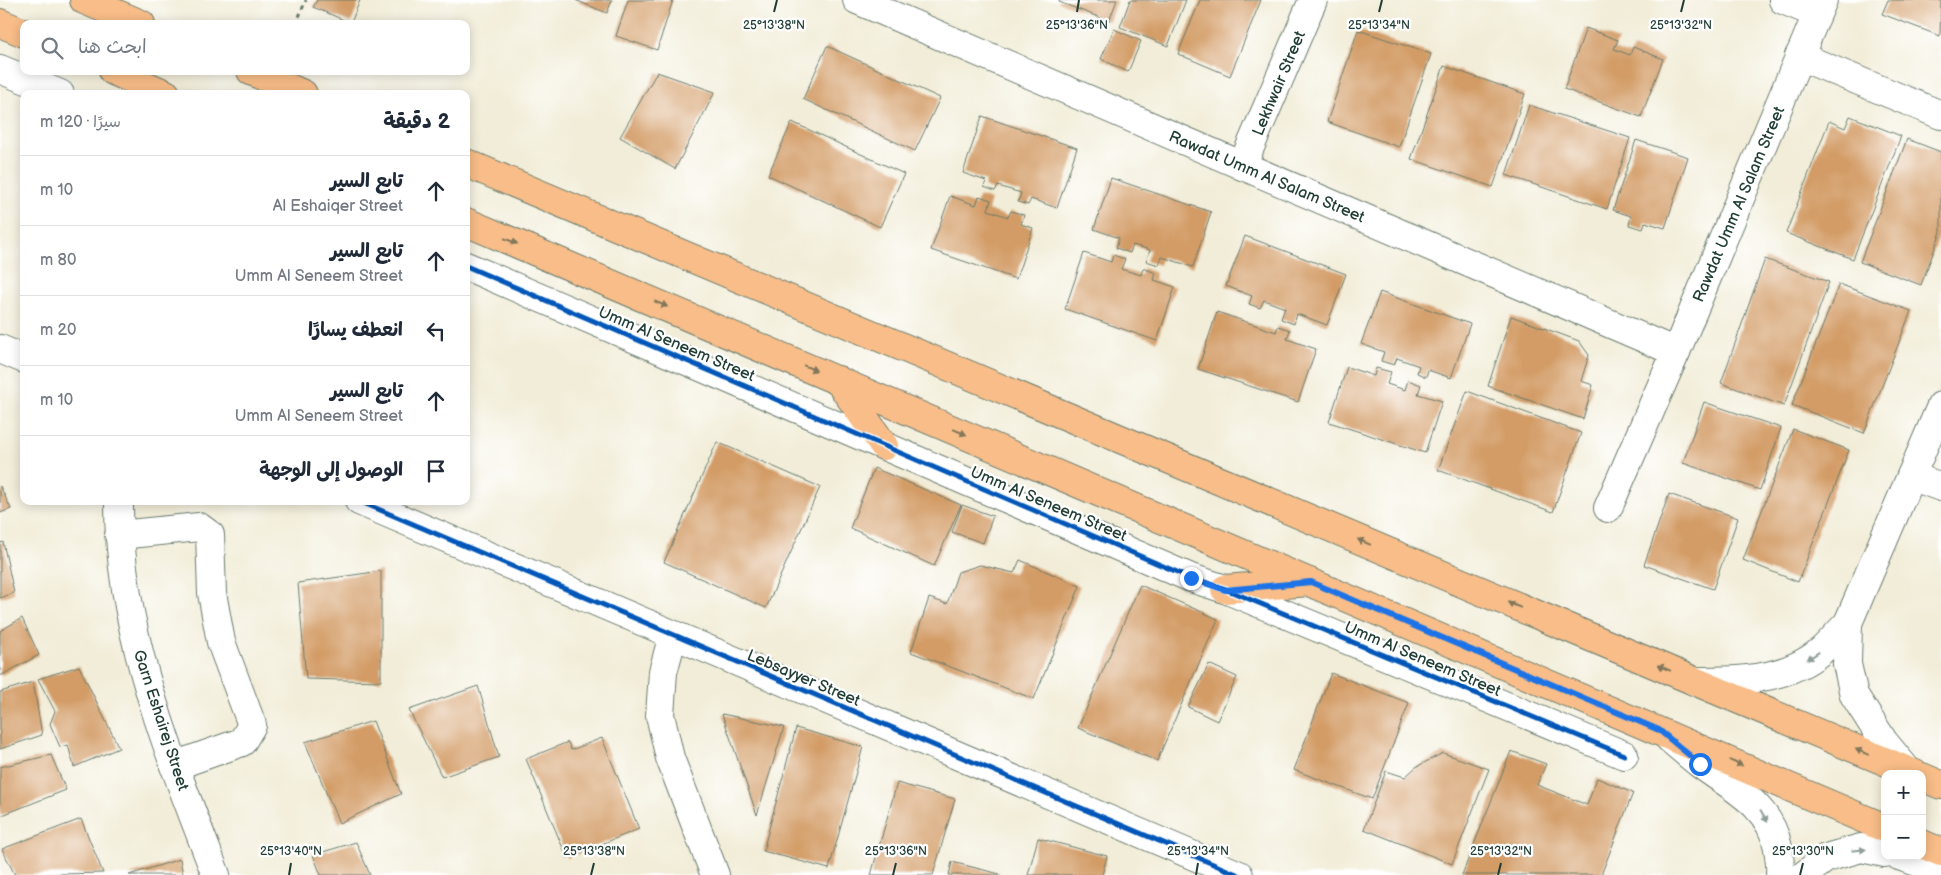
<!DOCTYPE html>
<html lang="ar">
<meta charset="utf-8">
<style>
:root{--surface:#fff;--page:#f2f2f3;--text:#1f2937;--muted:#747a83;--line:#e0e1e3}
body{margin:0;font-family:"Balsamiq Sans","Playpen Sans Arabic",sans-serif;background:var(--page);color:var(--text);direction:rtl}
.controls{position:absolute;right:15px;bottom:15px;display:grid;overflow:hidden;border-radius:10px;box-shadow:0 2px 12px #0003}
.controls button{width:45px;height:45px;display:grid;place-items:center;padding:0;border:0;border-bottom:1px solid var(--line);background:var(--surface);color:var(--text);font:25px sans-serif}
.stop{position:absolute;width:15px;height:15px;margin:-11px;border:4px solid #1a73e8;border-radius:50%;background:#fff}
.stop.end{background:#1a73e8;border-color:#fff;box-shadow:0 1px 5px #0008}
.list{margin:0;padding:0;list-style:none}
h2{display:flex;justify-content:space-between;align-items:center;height:65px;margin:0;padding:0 20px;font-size:21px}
h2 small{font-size:16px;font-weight:400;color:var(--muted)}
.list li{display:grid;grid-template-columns:32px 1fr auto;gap:15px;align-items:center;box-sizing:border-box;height:70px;padding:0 20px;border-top:1px solid var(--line)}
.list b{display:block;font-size:19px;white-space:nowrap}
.list p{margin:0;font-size:16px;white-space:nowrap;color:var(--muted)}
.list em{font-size:16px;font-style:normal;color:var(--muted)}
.icon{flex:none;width:28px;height:28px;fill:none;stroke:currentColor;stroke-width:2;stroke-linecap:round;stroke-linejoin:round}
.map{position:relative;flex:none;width:1941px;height:875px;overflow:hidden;direction:ltr}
.search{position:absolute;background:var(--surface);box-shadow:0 2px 12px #0003;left:20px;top:20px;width:450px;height:55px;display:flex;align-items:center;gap:12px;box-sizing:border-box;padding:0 18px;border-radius:10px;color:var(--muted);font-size:19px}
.panel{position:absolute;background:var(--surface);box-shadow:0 2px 12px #0003;left:20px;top:90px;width:450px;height:415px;border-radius:10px;direction:rtl}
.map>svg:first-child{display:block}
.building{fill:#d39c66}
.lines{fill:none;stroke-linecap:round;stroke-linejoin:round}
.minor-casing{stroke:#697b6d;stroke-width:30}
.major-casing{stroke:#697b6d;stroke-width:30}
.path{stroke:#697b6d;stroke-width:3;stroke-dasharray:4 4;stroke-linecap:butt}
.minor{stroke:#fff;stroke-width:28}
.major{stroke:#f8bd88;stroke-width:28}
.cycleway-casing{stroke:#fff;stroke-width:8}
.cycleway{stroke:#0057b8;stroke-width:5}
.oneway{fill:#81775a}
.oneway2{fill:#8f9e9a}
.route{stroke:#1a73e8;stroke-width:6}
.ticks{fill:none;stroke:#1f3d34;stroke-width:2}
.labels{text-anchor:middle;stroke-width:4.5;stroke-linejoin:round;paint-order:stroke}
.street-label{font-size:16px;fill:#1f3d34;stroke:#fff}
.ticks-label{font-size:12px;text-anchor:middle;fill:#1f3d34;stroke:#fff;stroke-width:4.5;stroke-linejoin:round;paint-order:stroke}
</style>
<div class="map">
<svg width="1941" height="875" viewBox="0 0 1941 875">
<rect width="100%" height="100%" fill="#fff"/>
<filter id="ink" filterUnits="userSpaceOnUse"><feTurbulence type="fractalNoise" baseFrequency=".02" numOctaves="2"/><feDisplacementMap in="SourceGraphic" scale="10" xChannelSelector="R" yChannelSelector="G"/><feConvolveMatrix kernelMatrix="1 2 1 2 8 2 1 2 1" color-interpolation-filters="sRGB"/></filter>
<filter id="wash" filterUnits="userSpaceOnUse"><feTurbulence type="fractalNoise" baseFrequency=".0096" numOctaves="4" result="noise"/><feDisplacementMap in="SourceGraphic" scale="20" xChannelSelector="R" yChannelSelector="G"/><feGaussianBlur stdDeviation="1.12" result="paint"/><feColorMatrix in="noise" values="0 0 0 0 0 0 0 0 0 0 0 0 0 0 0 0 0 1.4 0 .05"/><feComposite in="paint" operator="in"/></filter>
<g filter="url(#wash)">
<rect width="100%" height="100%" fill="#f2edd8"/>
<g id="blocks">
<g class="building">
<polygon points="317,0 360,0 351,23 313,7"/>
<polygon points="575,0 612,0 607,13"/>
<polygon points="628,0 673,0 657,50 616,36"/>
<polygon points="1059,0 1117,0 1109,21 1059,2"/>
<polygon points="1130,0 1186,0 1168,46 1120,27"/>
<polygon points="1200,0 1261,0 1230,76 1178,54"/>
<polygon points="1888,0 1941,0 1940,36 1882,14"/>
<polygon points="1586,28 1618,40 1614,49 1630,55 1633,47 1663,59 1641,117 1564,89"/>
<polygon points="1114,29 1141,41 1128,72 1101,59"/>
<polygon points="1358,30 1431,54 1399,147 1327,122"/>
<polygon points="827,46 940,98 915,151 803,99"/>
<polygon points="1444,66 1525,94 1493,187 1411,159"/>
<polygon points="657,72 715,92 675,169 620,137"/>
<polygon points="1529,105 1630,138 1607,209 1506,175"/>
<polygon points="982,116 1077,148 1057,208 1031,199 1028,205 1018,202 1021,193 998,186 995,191 984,187 986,181 963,173"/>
<polygon points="1850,116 1901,136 1853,259 1786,233 1829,121 1845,128"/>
<polygon points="792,122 904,174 880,227 768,175"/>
<polygon points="1907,139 1941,152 1941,232 1921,285 1860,262"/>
<polygon points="1636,140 1688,157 1665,228 1645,222 1643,229 1629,225 1631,216 1613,210"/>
<polygon points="1111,178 1211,212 1193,267 1162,257 1159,265 1146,261 1150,250 1133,245 1130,253 1116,248 1119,238 1094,229"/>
<polygon points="950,196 976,205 979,196 991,200 988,210 1008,217 1011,211 1024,215 1021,224 1033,228 1016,279 931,250"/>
<polygon points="1245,236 1346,274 1327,325 1297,314 1294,324 1281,319 1285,308 1264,300 1260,308 1249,304 1252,296 1226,286"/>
<polygon points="1084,253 1111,262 1113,255 1125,259 1121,269 1141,275 1143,268 1156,273 1154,280 1175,287 1157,341 1065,309"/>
<polygon points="1765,259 1829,282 1784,406 1721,383"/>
<polygon points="1839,284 1911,311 1864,433 1792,405"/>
<polygon points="1380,292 1470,324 1451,378 1428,370 1426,377 1417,373 1419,366 1397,358 1394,365 1381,361 1384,352 1361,344"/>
<polygon points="1217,312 1276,332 1278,326 1290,330 1287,339 1316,349 1298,402 1198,369"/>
<polygon points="1511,316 1579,341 1589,355 1581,381 1593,385 1583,419 1488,386"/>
<polygon points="1347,367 1374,376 1376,368 1391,372 1387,384 1405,390 1408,380 1421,385 1418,394 1442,401 1425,453 1329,422"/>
<polygon points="1467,391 1581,433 1553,512 1438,470"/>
<polygon points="1704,402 1781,428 1760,490 1683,463"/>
<polygon points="1793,429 1849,450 1798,582 1743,560"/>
<polygon points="717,442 820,487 766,608 664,562"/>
<polygon points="874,468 961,505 934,566 850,528"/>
<polygon points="0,486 11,509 0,513"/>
<polygon points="1669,494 1738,518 1713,589 1644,565"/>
<polygon points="962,505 993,516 983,543 952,532"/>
<polygon points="3,542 14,593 0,598 0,543"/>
<polygon points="1020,560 1080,586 1034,699 911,652 929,598 947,604 958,572 980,565 1014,573"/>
<polygon points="381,571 381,681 306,679 298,583"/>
<polygon points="1140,585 1218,619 1157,761 1078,728"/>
<polygon points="22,618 39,655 0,676 0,631"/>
<polygon points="1209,664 1237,677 1217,721 1188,707"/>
<polygon points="79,666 119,748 74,767 68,745 60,747 50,724 55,711 38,679"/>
<polygon points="1331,673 1409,703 1372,799 1294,770"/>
<polygon points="33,682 42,735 0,749 0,692"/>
<polygon points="478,686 499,757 442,777 409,710"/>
<polygon points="722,714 784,727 757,815"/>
<polygon points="373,721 401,794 339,823 305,742"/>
<polygon points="796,728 863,747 829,869 763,851"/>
<polygon points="602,738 639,829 567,858 526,759 568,742 571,750"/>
<polygon points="1511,751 1546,764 1537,785 1587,805 1597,778 1633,793 1601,875 1462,875"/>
<polygon points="1443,753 1489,769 1452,864 1364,829 1386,771 1405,777 1416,767"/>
<polygon points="51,755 66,790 0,816 0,767"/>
<polygon points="897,783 955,799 933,875 871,875"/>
<polygon points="81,819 103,873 15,875 2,849"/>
<polygon points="1038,838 1107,856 1102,875 1028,875"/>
<polygon points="356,842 370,875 321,875 313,855"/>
<polygon points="180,859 183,875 129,875"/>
<polygon points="952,862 1000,874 1000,875 949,875"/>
</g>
</g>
</g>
<g filter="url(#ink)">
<use href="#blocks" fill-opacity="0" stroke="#697b6d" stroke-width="1"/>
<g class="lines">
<g class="minor-casing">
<g id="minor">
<polyline points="857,0 1676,352"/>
<polyline points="1783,0 1817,14"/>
<polyline points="1799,56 1941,115"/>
<polyline points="0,69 60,94"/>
<polyline points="1242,166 1313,0"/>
<polyline points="466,266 1191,578 1225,589 1624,755"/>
<polyline points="0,349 24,359"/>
<polyline points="1911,476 1941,487"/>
<path d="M119 501C118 631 170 755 216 875"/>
<polyline points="359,501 1239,875"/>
<polyline points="1608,508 1676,352 1823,0"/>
<polyline points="119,535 199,527 210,535 212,593 221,642 252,725 242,742 174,766"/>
<polyline points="673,635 663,672 660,715 670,758 715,875"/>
<path d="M1694 681C1738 681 1785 681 1821 651 1831 642 1839 632 1848 623"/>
<path d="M1670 739C1680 747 1689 756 1700 764 1732 788 1770 804 1778 848 1779 857 1781 866 1780 875"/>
<polyline points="1907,770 1884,742 1854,695 1847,664 1848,623 1941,406"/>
<polyline points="1899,856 1941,870"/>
<polyline points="1804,875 1826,858 1861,848 1885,853"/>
</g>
</g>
<g class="major-casing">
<g id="major">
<polyline points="84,0 141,24"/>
<polyline points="0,23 24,33"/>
<polyline points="113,71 166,94"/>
<polyline points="251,71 303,94"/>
<polyline points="466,163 1915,774"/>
<polyline points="466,222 1885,828"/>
<polyline points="838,380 884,446"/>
<polyline points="1225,589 1309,582"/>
<polyline points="1922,777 1941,785"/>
<polyline points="1922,844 1941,852"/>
</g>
</g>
<polyline class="path" points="296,24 306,0"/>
<use href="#minor" class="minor"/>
<use href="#major" class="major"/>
<g class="cycleway-casing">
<g id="cycleway">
<polyline points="466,266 1191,578 1225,589 1624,755"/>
<polyline points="359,501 1239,875"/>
</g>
</g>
<use href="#cycleway" class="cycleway"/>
</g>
<defs><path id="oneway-solid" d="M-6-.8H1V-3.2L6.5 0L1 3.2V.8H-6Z" transform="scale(1.25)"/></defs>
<g class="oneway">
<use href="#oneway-solid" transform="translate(511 241) rotate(23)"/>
<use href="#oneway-solid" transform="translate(661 304) rotate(23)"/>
<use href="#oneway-solid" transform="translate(810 368) rotate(23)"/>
<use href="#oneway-solid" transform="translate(960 432) rotate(23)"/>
<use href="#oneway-solid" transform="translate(1364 542) rotate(-157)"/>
<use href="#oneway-solid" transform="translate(1514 605) rotate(-157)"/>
<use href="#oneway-solid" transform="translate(1664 668) rotate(-157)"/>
<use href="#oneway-solid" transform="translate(1862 752) rotate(-157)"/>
<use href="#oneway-solid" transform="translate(1736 763) rotate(23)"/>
</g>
<g class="oneway2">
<use href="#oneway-solid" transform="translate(1813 656) rotate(147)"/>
<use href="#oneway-solid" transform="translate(1764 816) rotate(59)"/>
<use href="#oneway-solid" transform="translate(1859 850) rotate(-6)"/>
</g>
</g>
<g class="lines" filter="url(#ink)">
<polyline class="route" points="1191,578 1225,590 1311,582 1659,730 1700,764"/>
</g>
<path class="ticks" d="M774 12 777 0M1077 12 1079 0M1379 12 1382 0M1681 12 1684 0M289 875 291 863M591 875 594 863M893 875 896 863M1196 875 1198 863M1498 875 1501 863M1800 875 1803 863"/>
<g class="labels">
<g class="street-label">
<text transform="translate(1278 83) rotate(-67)" y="6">Lekhwair Street</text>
<text transform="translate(1267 176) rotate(23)" y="6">Rawdat Umm Al Salam Street</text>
<text transform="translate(1738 204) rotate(-67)" y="6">Rawdat Umm Al Salam Street</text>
<text transform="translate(677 343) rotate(23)" y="6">Umm Al Seneem Street</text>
<text transform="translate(1049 503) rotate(23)" y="6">Umm Al Seneem Street</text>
<text transform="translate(1423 658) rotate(23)" y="6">Umm Al Seneem Street</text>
<text transform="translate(804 677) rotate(23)" y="6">Lebsayyer Street</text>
<text transform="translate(162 720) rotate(72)" y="6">Garn Eshairej Street</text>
</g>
</g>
<g class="ticks-label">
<text x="774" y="29">25°13'38"N</text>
<text x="1077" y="29">25°13'36"N</text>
<text x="1379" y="29">25°13'34"N</text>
<text x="1681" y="29">25°13'32"N</text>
<text x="291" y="855">25°13'40"N</text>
<text x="594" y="855">25°13'38"N</text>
<text x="896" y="855">25°13'36"N</text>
<text x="1198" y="855">25°13'34"N</text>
<text x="1501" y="855">25°13'32"N</text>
<text x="1803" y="855">25°13'30"N</text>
</g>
</svg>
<div class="controls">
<button>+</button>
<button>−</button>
</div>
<div class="stop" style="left:1700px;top:764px"></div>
<div class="stop end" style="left:1191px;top:578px"></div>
<div class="search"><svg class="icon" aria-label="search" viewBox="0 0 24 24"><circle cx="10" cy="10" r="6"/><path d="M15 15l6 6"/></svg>ابحث هنا</div>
<section class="panel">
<h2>2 دقيقة<small>سيرًا · 120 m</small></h2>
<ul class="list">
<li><svg class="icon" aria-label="ahead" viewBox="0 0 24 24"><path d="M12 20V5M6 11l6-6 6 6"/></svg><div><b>تابع السير</b><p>Al Eshaiqer Street</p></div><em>10 m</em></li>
<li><svg class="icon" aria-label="ahead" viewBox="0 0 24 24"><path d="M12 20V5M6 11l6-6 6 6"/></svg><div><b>تابع السير</b><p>Umm Al Seneem Street</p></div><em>80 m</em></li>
<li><svg class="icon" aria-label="left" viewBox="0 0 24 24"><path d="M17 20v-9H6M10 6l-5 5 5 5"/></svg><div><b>انعطف يسارًا</b></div><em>20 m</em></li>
<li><svg class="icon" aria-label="ahead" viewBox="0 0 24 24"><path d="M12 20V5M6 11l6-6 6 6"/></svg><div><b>تابع السير</b><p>Umm Al Seneem Street</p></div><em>10 m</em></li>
<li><svg class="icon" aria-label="arrive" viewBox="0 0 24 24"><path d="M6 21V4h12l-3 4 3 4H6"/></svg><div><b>الوصول إلى الوجهة</b></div></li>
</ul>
</section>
</div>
